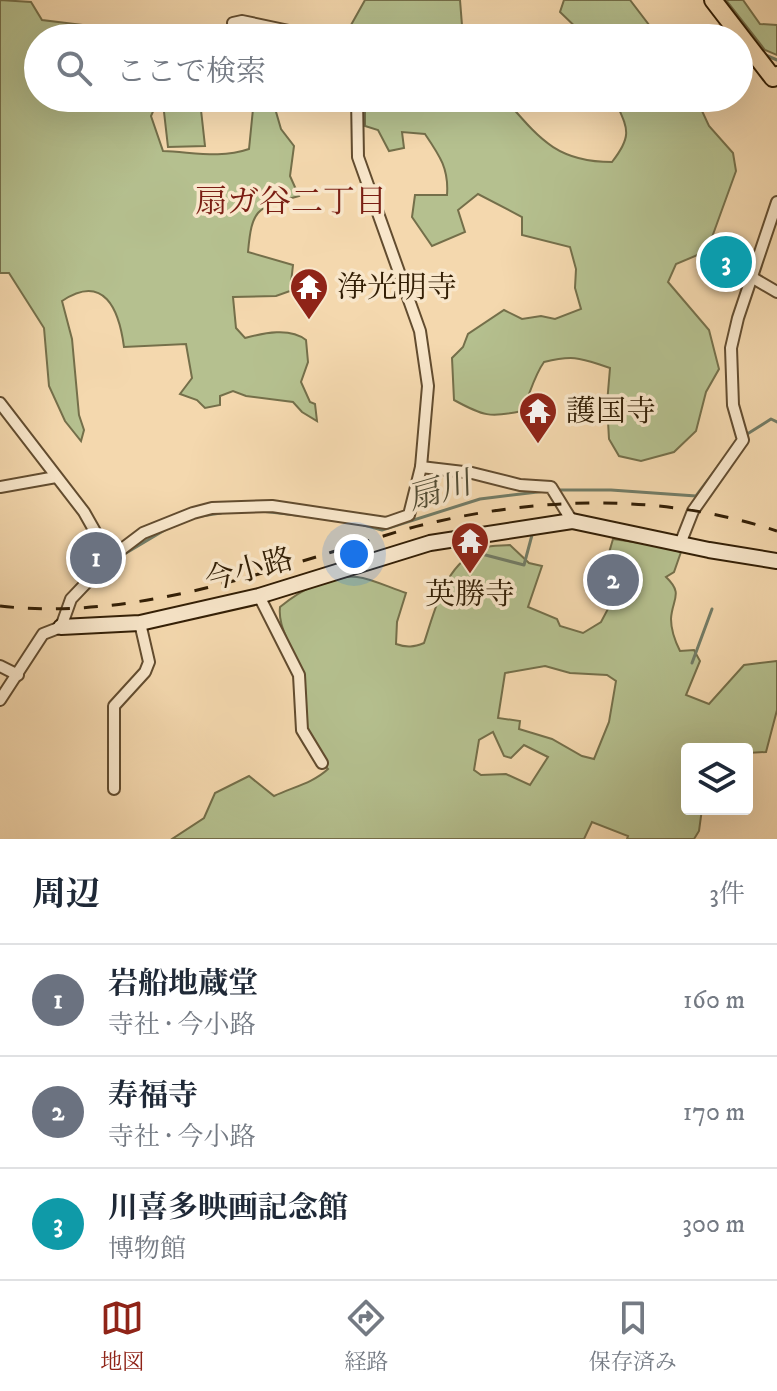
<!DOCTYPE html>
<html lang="ja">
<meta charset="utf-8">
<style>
:root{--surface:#fff;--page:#f2f2f3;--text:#1f2937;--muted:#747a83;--line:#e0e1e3;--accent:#8f2418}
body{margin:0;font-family:"IM FELL DW Pica","Noto Serif JP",serif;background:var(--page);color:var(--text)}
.controls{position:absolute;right:24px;bottom:24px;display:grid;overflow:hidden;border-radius:8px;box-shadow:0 8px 32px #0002}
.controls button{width:72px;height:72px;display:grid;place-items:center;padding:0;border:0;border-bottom:2px solid var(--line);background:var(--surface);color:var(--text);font:40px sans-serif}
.you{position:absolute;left:354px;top:554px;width:28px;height:28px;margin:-20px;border:6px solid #fff;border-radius:50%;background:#1a73e8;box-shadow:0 0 0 12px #1a73e833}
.badge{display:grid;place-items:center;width:52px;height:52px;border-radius:50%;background:var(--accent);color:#fff;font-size:26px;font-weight:700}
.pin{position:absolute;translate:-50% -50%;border:4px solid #fff;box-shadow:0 2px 8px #0006}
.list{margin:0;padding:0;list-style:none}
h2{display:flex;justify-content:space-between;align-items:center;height:104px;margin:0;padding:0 32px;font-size:34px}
h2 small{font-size:26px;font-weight:400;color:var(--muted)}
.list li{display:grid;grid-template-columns:52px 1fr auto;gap:24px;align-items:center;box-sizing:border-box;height:112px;padding:0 32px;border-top:2px solid var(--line)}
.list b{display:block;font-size:30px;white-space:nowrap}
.list p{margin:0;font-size:26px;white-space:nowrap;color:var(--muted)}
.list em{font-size:26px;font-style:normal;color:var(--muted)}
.icon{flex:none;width:44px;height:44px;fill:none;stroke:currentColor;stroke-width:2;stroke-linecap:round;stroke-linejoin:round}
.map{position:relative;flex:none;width:777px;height:839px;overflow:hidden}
.search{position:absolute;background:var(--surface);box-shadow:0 8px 32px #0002;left:24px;right:24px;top:24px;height:88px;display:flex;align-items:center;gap:20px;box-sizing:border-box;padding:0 28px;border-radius:44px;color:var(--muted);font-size:30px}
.sheet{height:440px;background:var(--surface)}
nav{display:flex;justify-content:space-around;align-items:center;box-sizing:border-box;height:112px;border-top:2px solid var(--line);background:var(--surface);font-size:22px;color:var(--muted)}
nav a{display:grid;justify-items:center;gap:4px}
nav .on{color:var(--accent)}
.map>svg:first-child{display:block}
.green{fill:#b5c08f;stroke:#746f4a;stroke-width:2;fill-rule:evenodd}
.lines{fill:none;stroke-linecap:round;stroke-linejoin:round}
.stream{stroke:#727c66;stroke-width:3}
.street-tunnel{stroke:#cdb38c;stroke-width:10;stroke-dasharray:10 5;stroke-linecap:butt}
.street-casing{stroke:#624c2f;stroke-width:14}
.secondary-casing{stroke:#321e05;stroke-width:18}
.primary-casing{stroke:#321e05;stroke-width:20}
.street{stroke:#f8e6ca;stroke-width:10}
.secondary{stroke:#f8e6ca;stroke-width:14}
.primary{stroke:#f4d8ae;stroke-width:16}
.rail{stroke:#321e05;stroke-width:3;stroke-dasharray:14 14;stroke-linecap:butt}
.labels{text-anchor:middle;stroke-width:7;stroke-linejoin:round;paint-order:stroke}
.poi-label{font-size:30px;fill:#321e05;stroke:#f8e6ca;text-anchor:start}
.street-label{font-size:30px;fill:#321e05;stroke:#f8e6ca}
.neighbourhood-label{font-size:32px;fill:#7a1f14;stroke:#f8e6ca}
.water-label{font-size:32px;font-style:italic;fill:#524d35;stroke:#f8e6ca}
</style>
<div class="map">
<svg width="777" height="839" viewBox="0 0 777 839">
<rect width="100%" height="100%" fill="#f4d8ae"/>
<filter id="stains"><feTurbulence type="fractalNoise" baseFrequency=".0025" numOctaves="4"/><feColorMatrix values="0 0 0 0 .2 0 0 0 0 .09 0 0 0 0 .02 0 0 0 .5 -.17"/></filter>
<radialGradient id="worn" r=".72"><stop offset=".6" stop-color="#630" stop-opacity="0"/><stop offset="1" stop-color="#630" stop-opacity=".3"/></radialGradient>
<g class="green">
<path d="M0 0 31 2 42 20 189 38H38V98H159L151 116 163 151C193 152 220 159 249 149L253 109 257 101H268L274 105 281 129 294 146 290 176 299 196C257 208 252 207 248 252L293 265 290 291 276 296 233 297 236 328 245 338C264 333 290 327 306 340L308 362 301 382 310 402 315 404 317 421 302 412 293 402 246 396 233 391 220 396V405L205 408 197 400 180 394 192 378 186 344 124 347C119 309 104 273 62 301L72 339 79 415 84 430 81 441 65 421 49 386 44 328 9 273H0Z"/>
<polygon points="365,0 460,0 463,38 347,38 346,34"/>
<polygon points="564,0 630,0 659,38 587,38 560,12"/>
<polygon points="726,0 743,0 760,24 777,25 777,55 765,50"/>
<path d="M365 98H504C539 138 556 162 612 162 634 134 627 128 614 98H696L709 126 733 153 736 171 707 251 676 264 668 282 709 330 719 369 706 392 696 431 674 452 641 461 619 456 609 439 607 404 610 368C582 359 576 354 544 362 534 376 530 394 522 411 490 418 483 416 454 400L452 358 463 347 468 334 504 310 522 319 541 316 555 319 581 309 575 288 576 269 570 247 522 235V217L478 194 458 210 465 232 432 246 412 217 415 195H447C449 169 440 156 425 134L402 132 404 148 389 151 378 130 365 126Z"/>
<polygon points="188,102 201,110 205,146 168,147 163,103"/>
<path d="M613 539 655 545 681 552 674 572 666 577C684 594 672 599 671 619 671 631 675 641 680 651L694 650 700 661 686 695 709 704 744 665 777 661V710L766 752 747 753V749H687V809H702L699 831 694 839H627L628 836 592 822 584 839H172L204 818 215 793 249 776 274 796C293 787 313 783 328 769L303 743C301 714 300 684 293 655 288 638 278 625 280 607 301 590 329 575 357 577 373 579 390 588 406 593L397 622 396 644C407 648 414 647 424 643 436 607 445 562 484 548 491 545 502 546 510 545L529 563 542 566 528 607 557 619 560 626 583 633 601 622 609 607 601 580ZM545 666 570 673 607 675 616 681 609 722 594 759 582 756 552 739 519 729 520 721 498 718 505 673ZM493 732 504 756 511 758 524 745 548 757 530 785 506 774 481 775 474 770 479 740Z"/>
</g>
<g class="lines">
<g class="stream">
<polyline points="763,54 777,60"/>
<polyline points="744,436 771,419 777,422"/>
<polyline points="557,490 611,490 696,496 726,456"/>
<polyline points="261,511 297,515"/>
<polyline points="201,516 221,513"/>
<polyline points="364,525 382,530 480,499 546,491"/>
<polyline points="474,552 524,565 532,535"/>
<polyline points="99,576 121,556 168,528"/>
<polyline points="692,663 712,609"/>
</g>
<polyline class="street-tunnel" points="684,769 687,772"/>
<g class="street-casing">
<g id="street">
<polyline points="233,23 242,21 322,38"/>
<polyline points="753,278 777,292"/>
<polyline points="0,403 84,512 110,558"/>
<polyline points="421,467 472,473 520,485 551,487 572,521"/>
<polyline points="0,487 56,477"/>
<polyline points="680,544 693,511 743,440 733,405 731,348 738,318 777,202"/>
<polyline points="259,596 299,675 302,730 322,763"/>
<polyline points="0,666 18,675"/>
<polyline points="0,700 43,634 61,627 71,599 110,558 143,533 193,513 212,508 272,506 386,523 409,515 421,467 428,386 420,331 358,157 357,98"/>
<polyline points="114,789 114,706 145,672 149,662 140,623"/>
</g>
</g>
<g class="secondary-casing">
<polyline id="secondary" points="61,627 140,623 259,596 430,543 572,521 709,550 777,561"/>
</g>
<g class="primary-casing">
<polyline id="primary" points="713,0 773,78 777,75"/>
</g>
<use href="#street" class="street"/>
<use href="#secondary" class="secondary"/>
<use href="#primary" class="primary"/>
<path class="rail" d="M0 606C112 619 226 585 332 552 365 543 397 530 431 523 545 496 665 494 777 531"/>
</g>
<defs>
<g id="temple-pin" transform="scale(2)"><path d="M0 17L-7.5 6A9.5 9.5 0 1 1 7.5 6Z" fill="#8f2418" stroke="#f8e6ca"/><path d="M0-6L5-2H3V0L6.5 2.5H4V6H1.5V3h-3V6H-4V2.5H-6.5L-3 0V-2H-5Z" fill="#fff"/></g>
</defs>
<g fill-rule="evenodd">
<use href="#temple-pin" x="309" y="287"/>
<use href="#temple-pin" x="538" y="411"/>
<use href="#temple-pin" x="470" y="541"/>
</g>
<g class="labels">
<g class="poi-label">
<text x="337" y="297">浄光明寺</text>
<text x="566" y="421">護国寺</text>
<text x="470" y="604" text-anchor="middle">英勝寺</text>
</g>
<g class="street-label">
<text transform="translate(249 569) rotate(-15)" y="10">今小路</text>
</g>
<g class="neighbourhood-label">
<text x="291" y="212">扇ガ谷二丁目</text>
</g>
<g class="water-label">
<text transform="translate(439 490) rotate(-16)" y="11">扇川</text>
</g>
</g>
<rect width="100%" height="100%" filter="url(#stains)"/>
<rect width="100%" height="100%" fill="url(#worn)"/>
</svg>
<div class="controls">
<button><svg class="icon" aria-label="layers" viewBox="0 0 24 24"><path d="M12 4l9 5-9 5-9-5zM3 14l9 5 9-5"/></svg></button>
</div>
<div class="you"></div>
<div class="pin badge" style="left:96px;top:558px;background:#6b7280">1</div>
<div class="pin badge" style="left:613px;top:580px;background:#6b7280">2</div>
<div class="pin badge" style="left:726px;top:262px;background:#0f9aa8">3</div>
<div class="search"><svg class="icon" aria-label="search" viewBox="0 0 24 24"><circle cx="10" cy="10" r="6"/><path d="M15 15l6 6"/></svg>ここで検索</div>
</div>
<section class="sheet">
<h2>周辺<small>3件</small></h2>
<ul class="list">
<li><span class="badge" style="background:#6b7280">1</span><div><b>岩船地蔵堂</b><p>寺社 · 今小路</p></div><em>160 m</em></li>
<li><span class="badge" style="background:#6b7280">2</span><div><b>寿福寺</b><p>寺社 · 今小路</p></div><em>170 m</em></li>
<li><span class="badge" style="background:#0f9aa8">3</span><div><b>川喜多映画記念館</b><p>博物館</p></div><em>300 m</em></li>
</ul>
</section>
<nav>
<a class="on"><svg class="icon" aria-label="map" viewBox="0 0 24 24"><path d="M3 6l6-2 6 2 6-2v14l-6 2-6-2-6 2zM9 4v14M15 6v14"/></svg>地図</a>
<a><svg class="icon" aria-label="directions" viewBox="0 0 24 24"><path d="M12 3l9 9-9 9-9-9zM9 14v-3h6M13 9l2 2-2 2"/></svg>経路</a>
<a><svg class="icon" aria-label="saved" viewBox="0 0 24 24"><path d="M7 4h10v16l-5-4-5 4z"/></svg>保存済み</a>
</nav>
